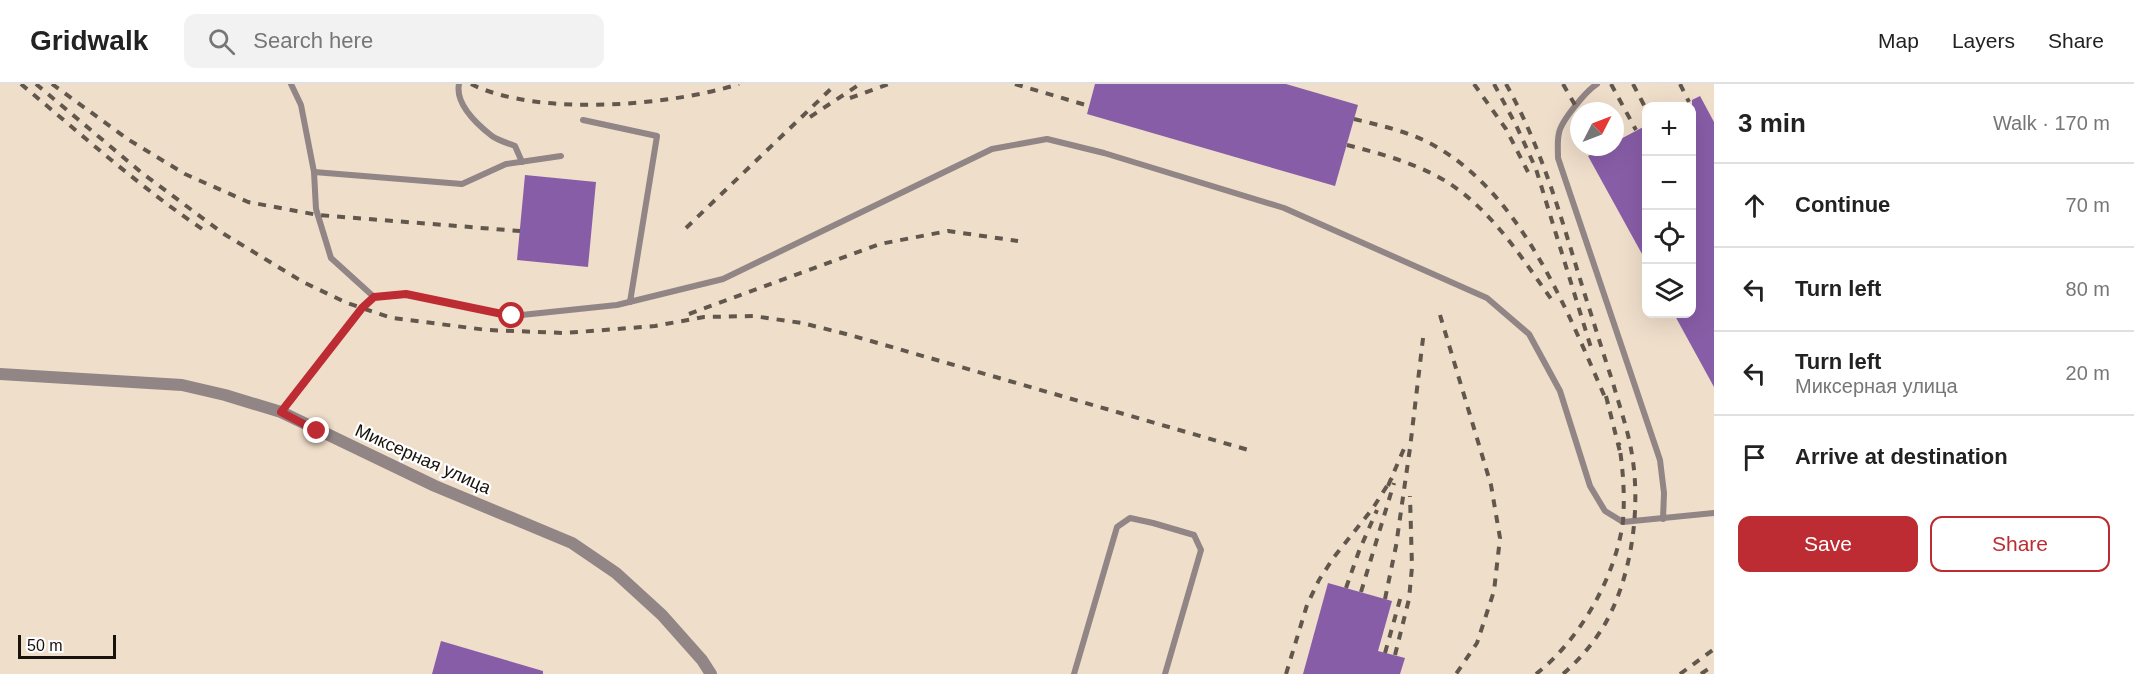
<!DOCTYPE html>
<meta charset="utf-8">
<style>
:root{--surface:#fff;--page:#f2f2f2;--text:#222;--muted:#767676;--line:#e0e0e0;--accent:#bc2c32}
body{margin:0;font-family:Arial,sans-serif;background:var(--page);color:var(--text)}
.controls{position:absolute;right:18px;top:18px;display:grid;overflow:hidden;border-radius:12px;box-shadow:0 6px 24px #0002}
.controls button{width:54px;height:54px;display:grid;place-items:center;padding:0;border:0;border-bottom:2px solid var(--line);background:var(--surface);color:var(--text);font:30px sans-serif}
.compass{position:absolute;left:1570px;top:18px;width:54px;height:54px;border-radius:50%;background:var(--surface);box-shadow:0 6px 24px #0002;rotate:48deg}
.scale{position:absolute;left:18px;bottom:15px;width:98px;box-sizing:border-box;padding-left:6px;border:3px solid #18120b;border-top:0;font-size:16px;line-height:21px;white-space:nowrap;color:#18120b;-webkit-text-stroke:4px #fff;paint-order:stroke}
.stop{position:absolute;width:18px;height:18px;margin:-14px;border:4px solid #bc2c32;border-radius:50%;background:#fff}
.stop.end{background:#bc2c32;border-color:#fff;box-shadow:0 2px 6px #0008}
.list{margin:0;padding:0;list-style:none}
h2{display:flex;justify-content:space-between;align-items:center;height:78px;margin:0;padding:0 24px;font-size:26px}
h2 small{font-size:20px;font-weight:400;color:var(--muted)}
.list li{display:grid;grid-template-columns:39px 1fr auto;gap:18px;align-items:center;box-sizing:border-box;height:84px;padding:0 24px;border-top:2px solid var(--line)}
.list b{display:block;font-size:22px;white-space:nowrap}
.list p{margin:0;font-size:20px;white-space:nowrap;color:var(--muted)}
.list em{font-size:20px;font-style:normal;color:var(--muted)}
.actions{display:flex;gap:12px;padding:18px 24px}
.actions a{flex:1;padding:14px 0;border:2px solid var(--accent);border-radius:12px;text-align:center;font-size:21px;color:var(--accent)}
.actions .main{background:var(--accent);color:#fff}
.icon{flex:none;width:33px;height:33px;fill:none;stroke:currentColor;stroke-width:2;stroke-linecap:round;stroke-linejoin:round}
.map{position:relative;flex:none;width:1714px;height:590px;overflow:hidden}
header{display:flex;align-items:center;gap:36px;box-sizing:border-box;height:84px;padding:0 30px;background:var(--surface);border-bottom:2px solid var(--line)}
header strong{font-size:28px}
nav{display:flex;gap:33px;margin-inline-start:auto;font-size:21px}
.search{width:420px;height:54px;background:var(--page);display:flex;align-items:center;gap:15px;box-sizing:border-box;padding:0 21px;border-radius:12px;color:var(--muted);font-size:22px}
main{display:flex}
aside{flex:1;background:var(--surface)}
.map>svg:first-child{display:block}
.building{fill:#885da7}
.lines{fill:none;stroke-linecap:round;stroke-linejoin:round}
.service{stroke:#918585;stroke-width:6}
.minor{stroke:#918585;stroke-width:12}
.rail{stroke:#61574c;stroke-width:4;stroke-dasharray:8 8;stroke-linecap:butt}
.route{stroke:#bc2c32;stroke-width:8}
.labels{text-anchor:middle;stroke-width:4.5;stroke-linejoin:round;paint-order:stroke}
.street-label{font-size:18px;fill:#18120b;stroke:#fff}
</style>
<header>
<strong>Gridwalk</strong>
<div class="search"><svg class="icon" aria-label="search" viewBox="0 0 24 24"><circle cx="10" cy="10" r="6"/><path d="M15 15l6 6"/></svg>Search here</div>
<nav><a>Map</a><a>Layers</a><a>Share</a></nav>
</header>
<main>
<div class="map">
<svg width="1714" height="590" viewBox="0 0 1714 590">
<rect width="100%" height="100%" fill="#efdeca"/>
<g class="building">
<polygon points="1095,0 1286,0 1358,21 1335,102 1087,30"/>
<polygon points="1700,12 1714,38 1714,303 1674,230 1692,230 1692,16"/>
<polygon points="1647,41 1647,179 1588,72 1605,63 1615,63 1615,58"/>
<polygon points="525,91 596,98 588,183 517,176"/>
<polygon points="1328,499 1392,517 1378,567 1405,574 1400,590 1303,590"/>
<polygon points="441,557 543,587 543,590 432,590"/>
</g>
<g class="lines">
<g class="service">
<polyline points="291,0 301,21 314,88 316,125 331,174 374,213"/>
<path d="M459 0C455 20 478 41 492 52 499 57 508 59 515 62L522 78"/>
<path d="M1597 0C1586 7 1561 37 1559 49 1557 57 1558 66 1558 74L1660 376 1664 409 1663 435"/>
<polyline points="583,36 657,52 630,218"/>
<polyline points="314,88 462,100 506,80 561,72"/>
<polyline points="282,328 362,224 374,213 406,210 512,232 617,221 723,195 992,65 1047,55 1104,69 1284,124 1487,214 1529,250 1560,307 1590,402 1605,427 1623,438 1714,429"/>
<polyline points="1074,590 1117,443 1130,434 1153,439 1194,451 1201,466 1165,590"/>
</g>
<polyline class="minor" points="0,290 182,301 225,311 281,328 435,402 572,459 616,489 662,531 702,576 711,590"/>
<g class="rail">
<path d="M21 0C82 51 142 105 208 149"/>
<polyline points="36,0 142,89 224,150 303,198 347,219 392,234 487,246 565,249 655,242 704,233 753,232 802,239 850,251 1252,367"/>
<polyline points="52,0 129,56 185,90 248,118 318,131 520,147"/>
<path d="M471 0C537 33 670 22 739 0"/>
<polyline points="1015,0 1089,22"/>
<polyline points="1474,0 1506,45 1528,88"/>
<polyline points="1494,0 1516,41 1536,85 1592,267"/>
<path d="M1506 0C1543 66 1562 137 1584 208 1594 239 1603 269 1613 299 1619 321 1627 343 1631 365 1642 422 1632 496 1602 545 1591 562 1578 577 1563 590"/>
<polyline points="1563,0 1579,28"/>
<polyline points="1611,0 1636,46"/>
<polyline points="1633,0 1646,25"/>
<polyline points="1680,0 1689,18"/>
<polyline points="850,14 889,0"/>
<polyline points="810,33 860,0"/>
<path d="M1354 35C1383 42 1415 49 1440 65 1526 117 1569 232 1608 320"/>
<path d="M1347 61C1375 68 1404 76 1431 89 1486 116 1519 170 1554 219"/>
<polyline points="1599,63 1600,66"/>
<polyline points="686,144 836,0"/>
<polyline points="689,230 880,160 948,147 1018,157"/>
<polyline points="1440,231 1491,401 1500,454 1494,507 1477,559 1456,590"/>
<polyline points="1606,312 1620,368"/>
<polyline points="1388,402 1406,360"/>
<polyline points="1346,504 1359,467 1377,426"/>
<polyline points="1361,508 1394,399"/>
<polyline points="1385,515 1396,462 1410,364 1424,246"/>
<polyline points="1385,569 1401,512"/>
<polyline points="1395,571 1409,515 1412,483 1410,412"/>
<polyline points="1286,590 1307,521 1319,496 1334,473 1373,424 1392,394"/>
<path d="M1536 590C1580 556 1616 492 1623 437 1625 411 1623 385 1619 359"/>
<polyline points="1680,590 1714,565"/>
<polyline points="1701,590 1714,581"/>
</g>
</g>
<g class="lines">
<polyline class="route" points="317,347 281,328 362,224 374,213 406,210 512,232"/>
</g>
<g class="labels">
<g class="street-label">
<text transform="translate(423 375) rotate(24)" y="6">Миксерная улица</text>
</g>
</g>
</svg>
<div class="controls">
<button>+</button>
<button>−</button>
<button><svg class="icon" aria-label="locate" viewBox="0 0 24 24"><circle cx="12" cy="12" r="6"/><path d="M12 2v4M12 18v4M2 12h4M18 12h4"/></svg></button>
<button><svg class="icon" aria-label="layers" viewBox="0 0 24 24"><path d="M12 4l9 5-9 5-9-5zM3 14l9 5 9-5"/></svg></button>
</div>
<svg class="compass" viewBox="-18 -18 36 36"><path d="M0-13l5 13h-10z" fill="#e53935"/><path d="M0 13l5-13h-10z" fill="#767676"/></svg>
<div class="scale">50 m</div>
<div class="stop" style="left:512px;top:232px"></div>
<div class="stop end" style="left:317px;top:347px"></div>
</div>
<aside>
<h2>3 min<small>Walk · 170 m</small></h2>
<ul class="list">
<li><svg class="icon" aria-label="ahead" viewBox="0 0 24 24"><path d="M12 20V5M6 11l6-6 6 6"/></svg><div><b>Continue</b></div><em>70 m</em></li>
<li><svg class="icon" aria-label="left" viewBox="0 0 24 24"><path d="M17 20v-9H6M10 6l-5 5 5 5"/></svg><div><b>Turn left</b></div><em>80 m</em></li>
<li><svg class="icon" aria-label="left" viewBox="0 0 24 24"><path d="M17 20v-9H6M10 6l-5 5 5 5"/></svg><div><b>Turn left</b><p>Миксерная улица</p></div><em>20 m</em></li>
<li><svg class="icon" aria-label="arrive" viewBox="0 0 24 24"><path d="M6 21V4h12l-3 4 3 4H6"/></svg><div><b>Arrive at destination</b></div></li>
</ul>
<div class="actions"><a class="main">Save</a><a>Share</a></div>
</aside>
</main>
